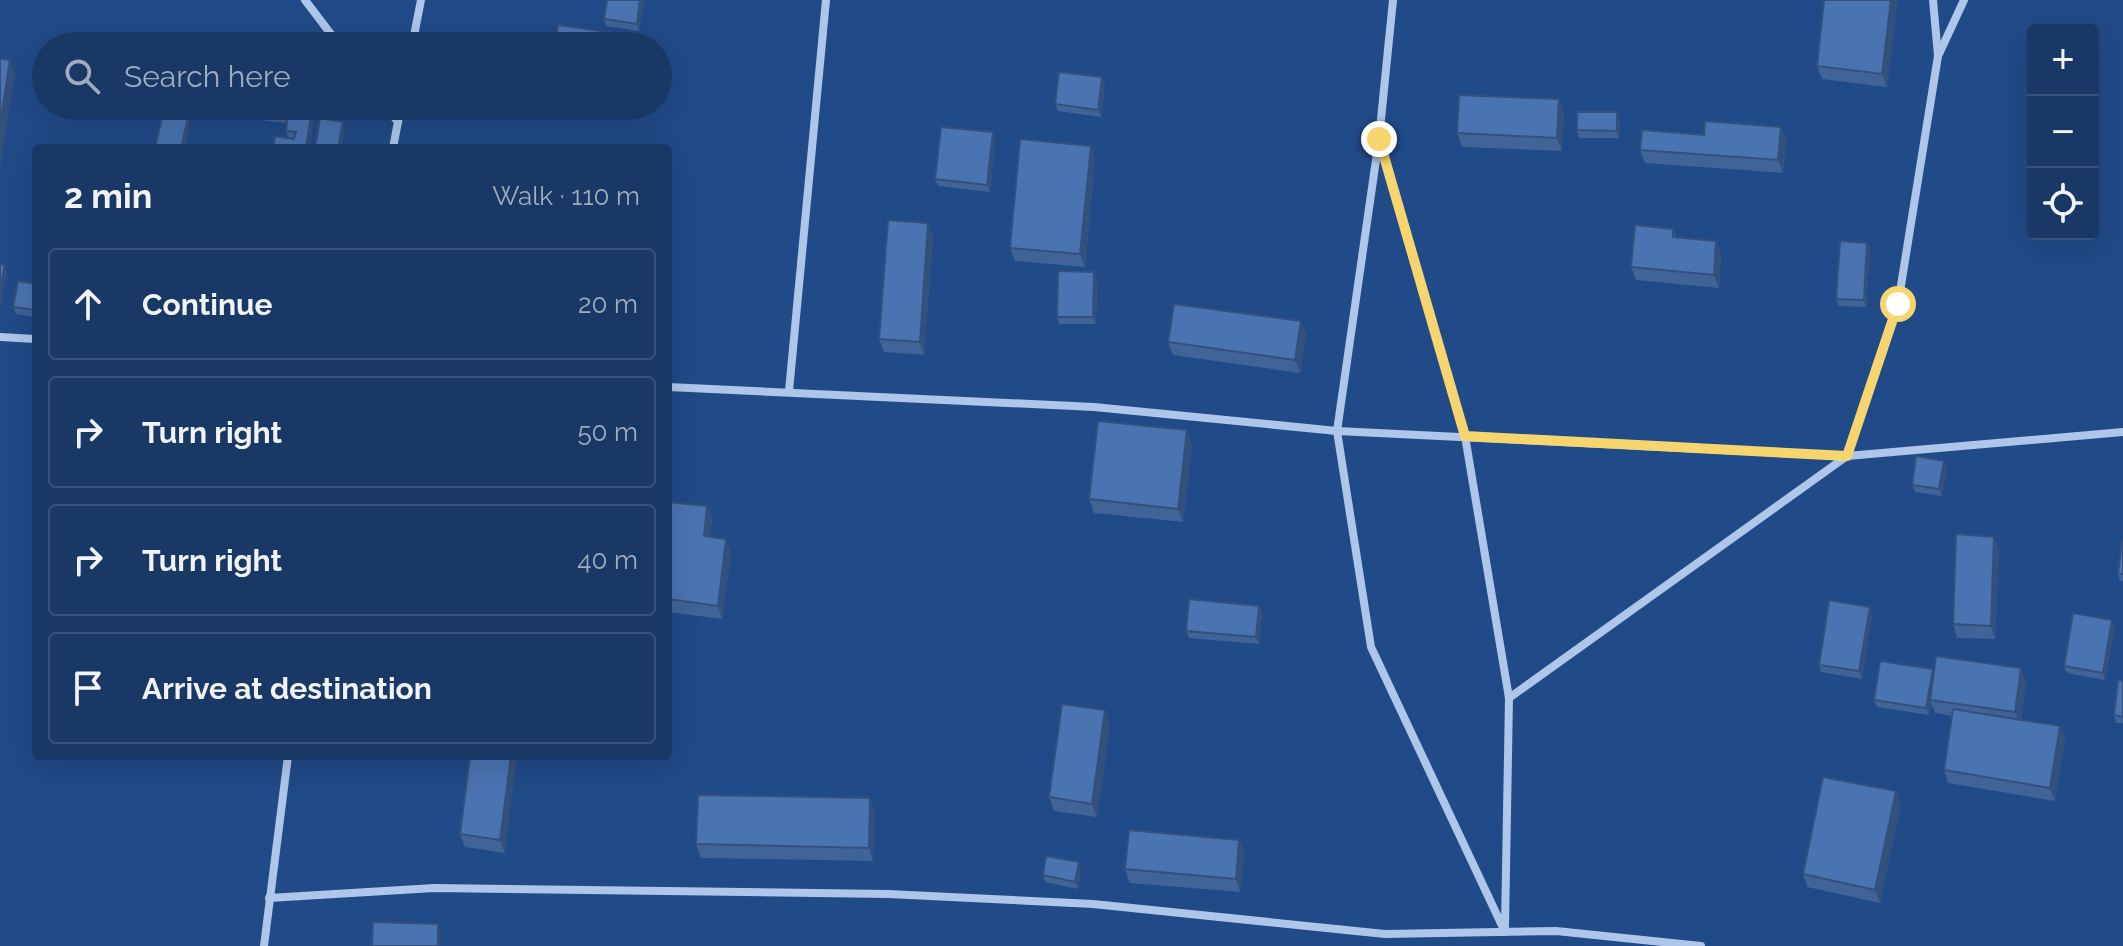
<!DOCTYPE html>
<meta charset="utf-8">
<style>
:root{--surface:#193866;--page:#26436f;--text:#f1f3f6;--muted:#9facbf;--line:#37527a}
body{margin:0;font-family:Raleway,sans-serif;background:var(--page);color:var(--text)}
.controls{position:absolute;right:24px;top:24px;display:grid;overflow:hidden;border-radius:8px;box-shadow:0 8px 32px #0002}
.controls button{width:72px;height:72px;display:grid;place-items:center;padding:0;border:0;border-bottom:2px solid var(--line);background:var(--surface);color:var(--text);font:40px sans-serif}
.stop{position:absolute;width:24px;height:24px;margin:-18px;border:6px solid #f7d56e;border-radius:50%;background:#fff}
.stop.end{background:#f7d56e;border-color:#fff;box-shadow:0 2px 8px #0008}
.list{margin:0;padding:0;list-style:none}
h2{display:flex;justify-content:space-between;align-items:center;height:104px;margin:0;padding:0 32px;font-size:34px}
h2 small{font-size:26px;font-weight:400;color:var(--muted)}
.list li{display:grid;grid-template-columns:52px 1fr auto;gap:24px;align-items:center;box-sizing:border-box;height:112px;margin:0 16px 16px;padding:0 16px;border:2px solid var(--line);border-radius:8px}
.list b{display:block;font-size:30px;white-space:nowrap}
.list em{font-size:26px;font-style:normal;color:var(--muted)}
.icon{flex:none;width:44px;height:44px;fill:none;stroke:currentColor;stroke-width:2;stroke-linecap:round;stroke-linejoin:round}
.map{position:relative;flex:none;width:2123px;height:946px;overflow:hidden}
.search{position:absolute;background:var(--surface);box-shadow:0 8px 32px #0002;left:32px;top:32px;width:640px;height:88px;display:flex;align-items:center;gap:20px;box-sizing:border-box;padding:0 28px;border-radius:44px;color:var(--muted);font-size:30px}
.panel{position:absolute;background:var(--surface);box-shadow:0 8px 32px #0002;left:32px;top:144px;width:640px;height:616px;border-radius:8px}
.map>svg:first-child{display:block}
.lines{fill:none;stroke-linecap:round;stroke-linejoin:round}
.street{stroke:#adc6ea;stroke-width:8}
.wall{fill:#406398}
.shaded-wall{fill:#34507c}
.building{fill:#4a73b1;stroke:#34507c;stroke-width:2}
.route{stroke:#f7d56e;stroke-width:10}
</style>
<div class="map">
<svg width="2123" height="946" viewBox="0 0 2123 946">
<rect width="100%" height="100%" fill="#214a88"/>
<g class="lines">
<g class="street">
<polyline points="305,0 340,46"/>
<polyline points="1393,0 1379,139 1337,431 1371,647 1505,932"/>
<polyline points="412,46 421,0"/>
<polyline points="1939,54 1964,0"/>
<polyline points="385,106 398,122"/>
<polyline points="1381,145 1465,436 1509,698 1505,927"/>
<polyline points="393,148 401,106"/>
<polyline points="0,337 36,339"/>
<polyline points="668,387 1094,407 1337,431 1847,456 2123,432"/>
<polyline points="789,391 826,0"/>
<polyline points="1509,698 1847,456 1898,304 1938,56 1933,0"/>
<polyline points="269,898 434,888 888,894 1093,904 1385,934 1556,931 1701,946"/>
<polyline points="264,946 288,756"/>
</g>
</g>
<g class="wall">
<polygon points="644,0 639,31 606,26 604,19"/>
<polygon points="1897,2 1887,87 1822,79 1817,66"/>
<polygon points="1105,84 1101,117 1058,111 1055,104"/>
<polygon points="201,106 287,106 286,123 204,114"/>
<polygon points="1564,112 1562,151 1462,147 1457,133"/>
<polygon points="311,115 313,122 310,148 273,148 294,139 288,138 286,131"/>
<polygon points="1620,119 1619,138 1579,138 1577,130"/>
<polygon points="1781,127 1786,140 1783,173 1645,163 1640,150 1704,135"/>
<polygon points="995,139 990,192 938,186 935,179"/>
<polygon points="1091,146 1095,159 1085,267 1015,261 1010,248"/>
<polygon points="1673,229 1676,237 1716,241 1721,254 1719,288 1636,280 1631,267"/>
<polygon points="933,236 924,355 884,352 879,339"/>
<polygon points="1867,243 1870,250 1866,307 1839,306 1836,299"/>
<polygon points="1094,272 1097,279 1096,324 1059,324 1057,317"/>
<polygon points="36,284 36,317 16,314 13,307"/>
<polygon points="1306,334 1300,373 1173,355 1168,342"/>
<polygon points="1192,443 1183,522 1094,513 1089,499"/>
<polygon points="1944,461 1947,468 1942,496 1915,492 1912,485"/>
<polygon points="668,502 707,506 712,520 710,537 731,553 722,619 668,612"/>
<polygon points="1994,537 1999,550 1995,639 1957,638 1953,624"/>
<polygon points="2123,541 2123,581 2120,581 2118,574"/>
<polygon points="1259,606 1262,613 1259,644 1189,638 1186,631"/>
<polygon points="1870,607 1872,614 1862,679 1821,672 1819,665"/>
<polygon points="2115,627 2105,680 2067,673 2064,666"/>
<polygon points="1933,669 1934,672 2026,681 2021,719 2060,726 2065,739 2055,801 1948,783 1944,770 1952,716 1935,713 1931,703 1929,715 1877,707 1874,700"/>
<polygon points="2123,681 2123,723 2116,723 2114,715"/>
<polygon points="1110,723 1097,817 1054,811 1049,797"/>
<polygon points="470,756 505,853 465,847 460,834"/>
<polygon points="1901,804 1880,903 1807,887 1803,874"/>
<polygon points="874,811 873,861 701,858 696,844"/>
<polygon points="1239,840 1244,853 1240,892 1130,883 1125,869"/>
<polygon points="1081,870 1078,889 1045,882 1043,875"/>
</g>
<g class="shaded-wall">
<polygon points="640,0 644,0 639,31 637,24"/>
<polygon points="1891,0 1896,0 1897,2 1887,87 1882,74"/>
<polygon points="629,35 633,46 627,46"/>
<polygon points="10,60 15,73 0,169 0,124"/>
<polygon points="1102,77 1105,84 1101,117 1098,110"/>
<polygon points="1559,99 1564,112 1562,151 1557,138"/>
<polygon points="284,106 287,106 286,123 283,116"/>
<polygon points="1617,112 1620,119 1619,138 1617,131"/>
<polygon points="311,115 313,122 310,148 306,148"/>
<polygon points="188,118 190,125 185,148 181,148"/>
<polygon points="343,122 345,129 342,148 338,148"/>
<polygon points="1781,127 1786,140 1783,173 1778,160"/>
<polygon points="993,132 995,139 990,192 987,185"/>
<polygon points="1091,146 1095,159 1085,267 1080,254"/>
<polygon points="928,223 933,236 924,355 920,342"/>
<polygon points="1716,241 1721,254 1719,288 1714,275"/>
<polygon points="1867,243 1870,250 1866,307 1864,300"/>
<polygon points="5,265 7,272 0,309 0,289"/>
<polygon points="1094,272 1097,279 1096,324 1093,317"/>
<polygon points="1301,321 1306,334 1300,373 1295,360"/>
<polygon points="1187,430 1192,443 1183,522 1178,509"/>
<polygon points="1944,461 1947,468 1942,496 1939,489"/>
<polygon points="707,506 712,520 709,550 704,536"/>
<polygon points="1994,537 1999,550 1995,639 1991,626"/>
<polygon points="726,539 731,553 722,619 718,606"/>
<polygon points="1259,606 1262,613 1259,644 1256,637"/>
<polygon points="1870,607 1872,614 1862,679 1859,671"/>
<polygon points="2112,620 2115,627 2105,680 2103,673"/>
<polygon points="2021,668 2026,681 2020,725 2015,712"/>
<polygon points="1933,669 1935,676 1930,700 1931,703 1929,715 1926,708"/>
<polygon points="1105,710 1110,723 1097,817 1092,804"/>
<polygon points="2060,726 2065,739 2055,801 2050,788"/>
<polygon points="511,756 517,756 505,853 500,840"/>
<polygon points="1896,791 1901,804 1880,903 1875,890"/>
<polygon points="870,798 874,811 873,861 869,848"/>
<polygon points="1239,840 1244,853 1240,892 1236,879"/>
<polygon points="1079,862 1081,870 1078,889 1075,882"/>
<polygon points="438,924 441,931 440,946 438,946"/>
</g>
<g class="building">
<polygon points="607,0 640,0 637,24 604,19"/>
<polygon points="1824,0 1891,0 1882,74 1817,66"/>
<polygon points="558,25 629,35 627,46 555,46"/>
<polygon points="0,59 10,60 0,124"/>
<polygon points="1059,72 1102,77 1098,110 1055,104"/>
<polygon points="1459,95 1559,99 1557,138 1457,133"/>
<polygon points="201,106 284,106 283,116"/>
<polygon points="288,112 311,115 306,148 273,148 275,136 294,139 296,132 286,131"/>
<polygon points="1577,112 1617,112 1617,131 1577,130"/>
<polygon points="163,113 188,118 181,148 155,148"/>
<polygon points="320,118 343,122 338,148 315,148"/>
<polygon points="1705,121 1781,127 1778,160 1640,150 1642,130 1704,135"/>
<polygon points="941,127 993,132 987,185 935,179"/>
<polygon points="1020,139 1091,146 1080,254 1010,248"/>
<polygon points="888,220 928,223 920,342 879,339"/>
<polygon points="1635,225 1673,229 1673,237 1716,241 1714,275 1631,267"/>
<polygon points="1840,241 1867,243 1864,300 1836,299"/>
<polygon points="0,264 5,265 0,289"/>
<polygon points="1058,271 1094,272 1093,317 1057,317"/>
<polygon points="18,281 36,284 36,310 13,307"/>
<polygon points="1174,304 1301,321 1295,360 1168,342"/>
<polygon points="1098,421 1187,430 1178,509 1089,499"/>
<polygon points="1916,456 1944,461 1939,489 1912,485"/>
<polygon points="668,502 707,506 704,536 726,539 718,606 668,599"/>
<polygon points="1956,534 1994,537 1991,626 1953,624"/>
<polygon points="2122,541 2123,541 2123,574 2118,574"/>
<polygon points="1189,599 1259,606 1256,637 1186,631"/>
<polygon points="1829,600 1870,607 1859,671 1819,665"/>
<polygon points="2073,613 2112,620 2103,673 2064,666"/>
<polygon points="1936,656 2021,668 2015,712 1930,700"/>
<polygon points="1880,661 1933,669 1926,708 1874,700"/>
<polygon points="2118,680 2123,681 2123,717 2114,715"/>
<polygon points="1062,704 1105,710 1092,804 1049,797"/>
<polygon points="1953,709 2060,726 2050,788 1944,770"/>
<polygon points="470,756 511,756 500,840 460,834"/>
<polygon points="1823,777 1896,791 1875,890 1803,874"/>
<polygon points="698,795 870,798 869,848 696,844"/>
<polygon points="1129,830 1239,840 1236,879 1125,869"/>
<polygon points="1046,856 1079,862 1075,882 1043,875"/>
<polygon points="373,922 438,924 438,946 372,946"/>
</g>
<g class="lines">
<polyline class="route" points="1379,139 1465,436 1847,456 1898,304"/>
</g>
</svg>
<div class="controls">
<button>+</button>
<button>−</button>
<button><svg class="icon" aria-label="locate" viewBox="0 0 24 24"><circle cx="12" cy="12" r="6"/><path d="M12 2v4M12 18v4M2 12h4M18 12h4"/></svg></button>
</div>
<div class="stop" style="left:1898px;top:304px"></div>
<div class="stop end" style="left:1379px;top:139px"></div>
<div class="search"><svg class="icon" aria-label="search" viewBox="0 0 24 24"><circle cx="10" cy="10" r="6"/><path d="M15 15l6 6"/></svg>Search here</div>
<section class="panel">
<h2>2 min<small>Walk · 110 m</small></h2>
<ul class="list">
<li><svg class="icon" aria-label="ahead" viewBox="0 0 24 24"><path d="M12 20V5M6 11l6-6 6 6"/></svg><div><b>Continue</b></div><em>20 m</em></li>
<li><svg class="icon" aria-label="right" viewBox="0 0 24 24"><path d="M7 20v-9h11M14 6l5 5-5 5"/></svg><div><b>Turn right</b></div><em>50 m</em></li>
<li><svg class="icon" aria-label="right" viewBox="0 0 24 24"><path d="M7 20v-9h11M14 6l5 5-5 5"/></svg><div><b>Turn right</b></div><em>40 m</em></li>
<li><svg class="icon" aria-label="arrive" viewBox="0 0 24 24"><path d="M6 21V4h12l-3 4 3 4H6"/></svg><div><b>Arrive at destination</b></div></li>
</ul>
</section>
</div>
